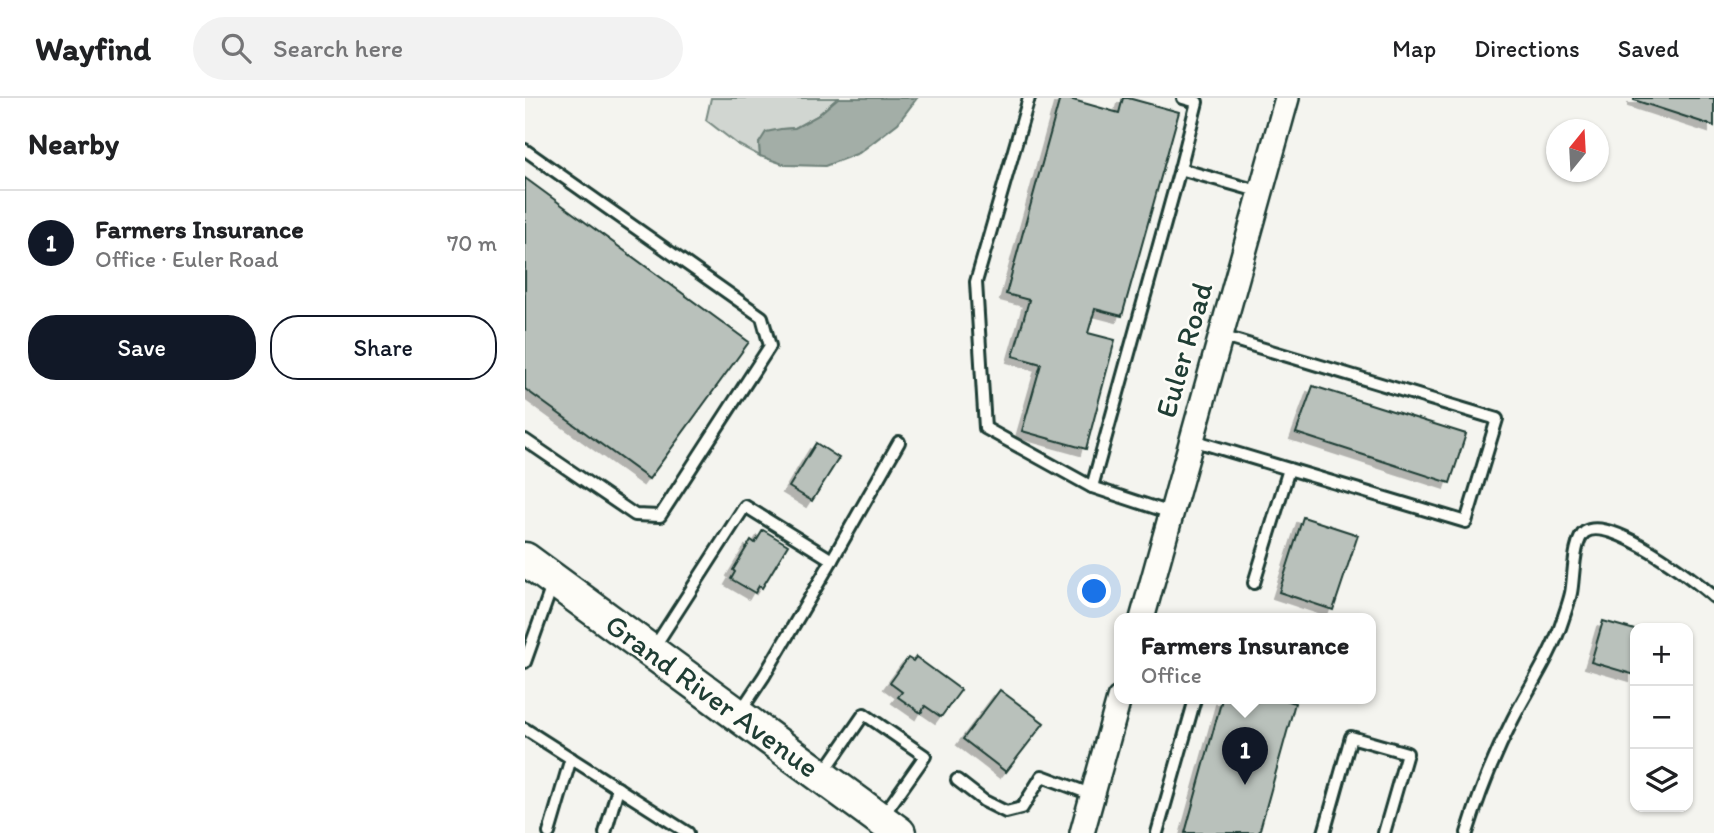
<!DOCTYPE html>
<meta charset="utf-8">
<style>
:root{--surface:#fff;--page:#f2f2f2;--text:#202124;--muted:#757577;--line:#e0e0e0;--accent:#111827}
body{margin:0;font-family:Itim,sans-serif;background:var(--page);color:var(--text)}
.controls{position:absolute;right:21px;bottom:21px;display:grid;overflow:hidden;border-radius:14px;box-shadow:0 2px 5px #0004}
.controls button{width:63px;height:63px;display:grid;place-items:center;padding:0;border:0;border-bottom:2px solid var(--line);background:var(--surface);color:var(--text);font:35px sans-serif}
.compass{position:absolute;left:1021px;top:21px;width:63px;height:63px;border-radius:50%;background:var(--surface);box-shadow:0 2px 5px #0004;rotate:18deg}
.you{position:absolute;left:570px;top:494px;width:24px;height:24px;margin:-18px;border:5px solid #fff;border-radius:50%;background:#1a73e8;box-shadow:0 0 0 10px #1a73e833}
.badge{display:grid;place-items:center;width:46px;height:46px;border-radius:50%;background:var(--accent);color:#fff;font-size:23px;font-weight:700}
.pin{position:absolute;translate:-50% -58px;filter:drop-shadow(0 2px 4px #0008)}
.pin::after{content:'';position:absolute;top:37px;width:24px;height:21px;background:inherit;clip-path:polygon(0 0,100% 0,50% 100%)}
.popup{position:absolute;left:589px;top:515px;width:262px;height:91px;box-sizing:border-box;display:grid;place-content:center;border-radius:14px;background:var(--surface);filter:drop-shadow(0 2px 5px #0005);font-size:23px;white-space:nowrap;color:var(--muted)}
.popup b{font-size:26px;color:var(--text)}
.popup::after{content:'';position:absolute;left:50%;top:100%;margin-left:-14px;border:14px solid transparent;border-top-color:var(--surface)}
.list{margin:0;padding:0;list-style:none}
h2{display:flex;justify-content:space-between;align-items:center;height:91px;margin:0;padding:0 28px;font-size:30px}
h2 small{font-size:23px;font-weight:400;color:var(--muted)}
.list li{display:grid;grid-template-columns:46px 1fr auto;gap:21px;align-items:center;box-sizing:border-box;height:105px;padding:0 28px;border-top:2px solid var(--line)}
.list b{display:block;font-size:26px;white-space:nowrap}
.list p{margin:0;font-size:23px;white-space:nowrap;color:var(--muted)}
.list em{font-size:23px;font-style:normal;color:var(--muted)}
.actions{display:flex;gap:14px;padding:21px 28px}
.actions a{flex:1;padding:16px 0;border:2px solid var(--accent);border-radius:28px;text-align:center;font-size:24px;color:var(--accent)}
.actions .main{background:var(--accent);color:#fff}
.icon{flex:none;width:38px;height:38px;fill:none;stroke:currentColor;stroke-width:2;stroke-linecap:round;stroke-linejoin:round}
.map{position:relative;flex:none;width:1189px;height:735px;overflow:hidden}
header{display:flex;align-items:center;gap:42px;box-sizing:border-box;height:98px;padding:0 35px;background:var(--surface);border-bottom:2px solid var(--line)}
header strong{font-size:33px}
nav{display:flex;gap:38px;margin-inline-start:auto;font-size:24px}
.search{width:490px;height:63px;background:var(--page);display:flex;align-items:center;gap:18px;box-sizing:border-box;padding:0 24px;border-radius:38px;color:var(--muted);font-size:26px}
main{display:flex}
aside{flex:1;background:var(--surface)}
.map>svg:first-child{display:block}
.green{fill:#d1d6d1;stroke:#788a82;stroke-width:2}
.water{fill:#a3aea7;stroke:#6e8179;stroke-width:2}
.building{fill:#b9c1bb;stroke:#1f3d34;stroke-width:2;filter:url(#shadow)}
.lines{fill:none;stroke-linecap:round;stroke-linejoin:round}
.lane-casing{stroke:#1f3d34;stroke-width:16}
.street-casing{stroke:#1f3d34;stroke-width:28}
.secondary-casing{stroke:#1f3d34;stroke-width:37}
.lane{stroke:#fdfcf7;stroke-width:10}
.street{stroke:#fdfcf7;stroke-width:23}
.secondary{stroke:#fdfcf7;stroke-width:32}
.labels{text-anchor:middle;stroke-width:5;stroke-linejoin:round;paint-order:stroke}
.street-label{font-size:30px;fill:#1f3d34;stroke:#fdfcf7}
</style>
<header>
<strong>Wayfind</strong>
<div class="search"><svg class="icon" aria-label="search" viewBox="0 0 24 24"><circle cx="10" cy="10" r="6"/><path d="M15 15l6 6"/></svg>Search here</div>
<nav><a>Map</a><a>Directions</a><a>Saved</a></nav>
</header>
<main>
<aside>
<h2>Nearby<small></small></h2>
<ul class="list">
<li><span class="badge">1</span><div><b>Farmers Insurance</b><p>Office · Euler Road</p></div><em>70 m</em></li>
</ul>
<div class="actions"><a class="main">Save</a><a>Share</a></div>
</aside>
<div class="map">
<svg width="1189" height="735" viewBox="0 0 1189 735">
<defs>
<filter id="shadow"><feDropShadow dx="-6" dy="6" stdDeviation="0" flood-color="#0004"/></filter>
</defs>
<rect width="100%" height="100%" fill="#f4f4ef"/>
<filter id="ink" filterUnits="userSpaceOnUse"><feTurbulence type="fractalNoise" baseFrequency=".0143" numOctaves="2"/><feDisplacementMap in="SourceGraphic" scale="14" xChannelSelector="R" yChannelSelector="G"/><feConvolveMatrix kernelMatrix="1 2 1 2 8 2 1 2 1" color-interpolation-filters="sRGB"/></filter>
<g filter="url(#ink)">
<polygon class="green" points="186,0 313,0 292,18 270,30 256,31 234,45 235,58 212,46 181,22"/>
<polygon class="water" points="313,0 392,0 373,25 334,55 300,68 261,67 235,58 234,45 241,34 256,31 270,30 292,18"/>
<g class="building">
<polygon points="535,0 541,0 594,15 598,0 603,0 654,14 597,218 570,211 563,235 590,242 561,351 497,333 516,266 488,258 504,202 481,196"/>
<polygon points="1109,0 1189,0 1189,28 1109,2"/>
<polygon points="0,80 224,244 124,381 0,291"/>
<polygon points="788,288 941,336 925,385 771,335"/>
<polygon points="291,345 314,360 287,403 264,389"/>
<polygon points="778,419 833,437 808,512 754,494"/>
<polygon points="238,432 263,447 237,490 234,488 230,495 206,481 210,474 208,472 226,442 230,445"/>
<polygon points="1078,523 1110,532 1110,577 1066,564"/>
<polygon points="391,559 436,592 416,619 400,608 396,615 373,599 377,594 365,585 383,560 388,563"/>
<polygon points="475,592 519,625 481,674 438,641"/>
<polygon points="697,601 758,601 770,605 734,735 660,735"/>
</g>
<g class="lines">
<g class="lane-casing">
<g id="lane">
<polyline points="504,0 451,184 460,330 567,389"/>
<polyline points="658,0 672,4 655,71 736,94"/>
<polyline points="0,52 237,219 245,248 135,418 110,417 0,342"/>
<polyline points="667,342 941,424 972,321 696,238"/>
<polyline points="646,415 567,389 655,71"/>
<polyline points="307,462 374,344"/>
<polyline points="729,485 764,371"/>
<polyline points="128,551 220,408 307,462 239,578 215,614"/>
<polyline points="0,564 28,485"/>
<polyline points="0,631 163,735"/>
<polyline points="297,677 339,616 400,658 357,719"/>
<polyline points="432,682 459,703 481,714 497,710 517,678 568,697"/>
<polyline points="24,735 46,660"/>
<polyline points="80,735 93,690"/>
<polyline points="632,735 670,601"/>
<polyline points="799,735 826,639 882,655 859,735"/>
<path d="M942 735C954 696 969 658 988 621 1005 588 1027 556 1038 521 1041 512 1044 504 1046 495 1049 481 1048 442 1060 434 1085 417 1170 482 1189 499"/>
</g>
</g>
<g class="street-casing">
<g id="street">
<polyline points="617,521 762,0"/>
<polyline points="557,735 594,601"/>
</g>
</g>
<g class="secondary-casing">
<polyline id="secondary" points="0,461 374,735"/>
</g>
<use href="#lane" class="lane"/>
<use href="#street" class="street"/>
<use href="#secondary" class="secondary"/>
</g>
</g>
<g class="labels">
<g class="street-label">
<text transform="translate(659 252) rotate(-74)" y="10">Euler Road</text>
<text transform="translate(187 598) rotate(36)" y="10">Grand River Avenue</text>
</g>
</g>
</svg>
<div class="controls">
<button>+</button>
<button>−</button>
<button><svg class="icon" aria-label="layers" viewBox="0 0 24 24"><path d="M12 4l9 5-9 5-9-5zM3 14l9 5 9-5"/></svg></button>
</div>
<svg class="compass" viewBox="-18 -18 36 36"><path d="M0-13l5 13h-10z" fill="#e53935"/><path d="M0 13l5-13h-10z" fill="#757577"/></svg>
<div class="you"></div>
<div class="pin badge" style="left:720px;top:687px">1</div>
<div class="popup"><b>Farmers Insurance</b>Office</div>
</div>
</main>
